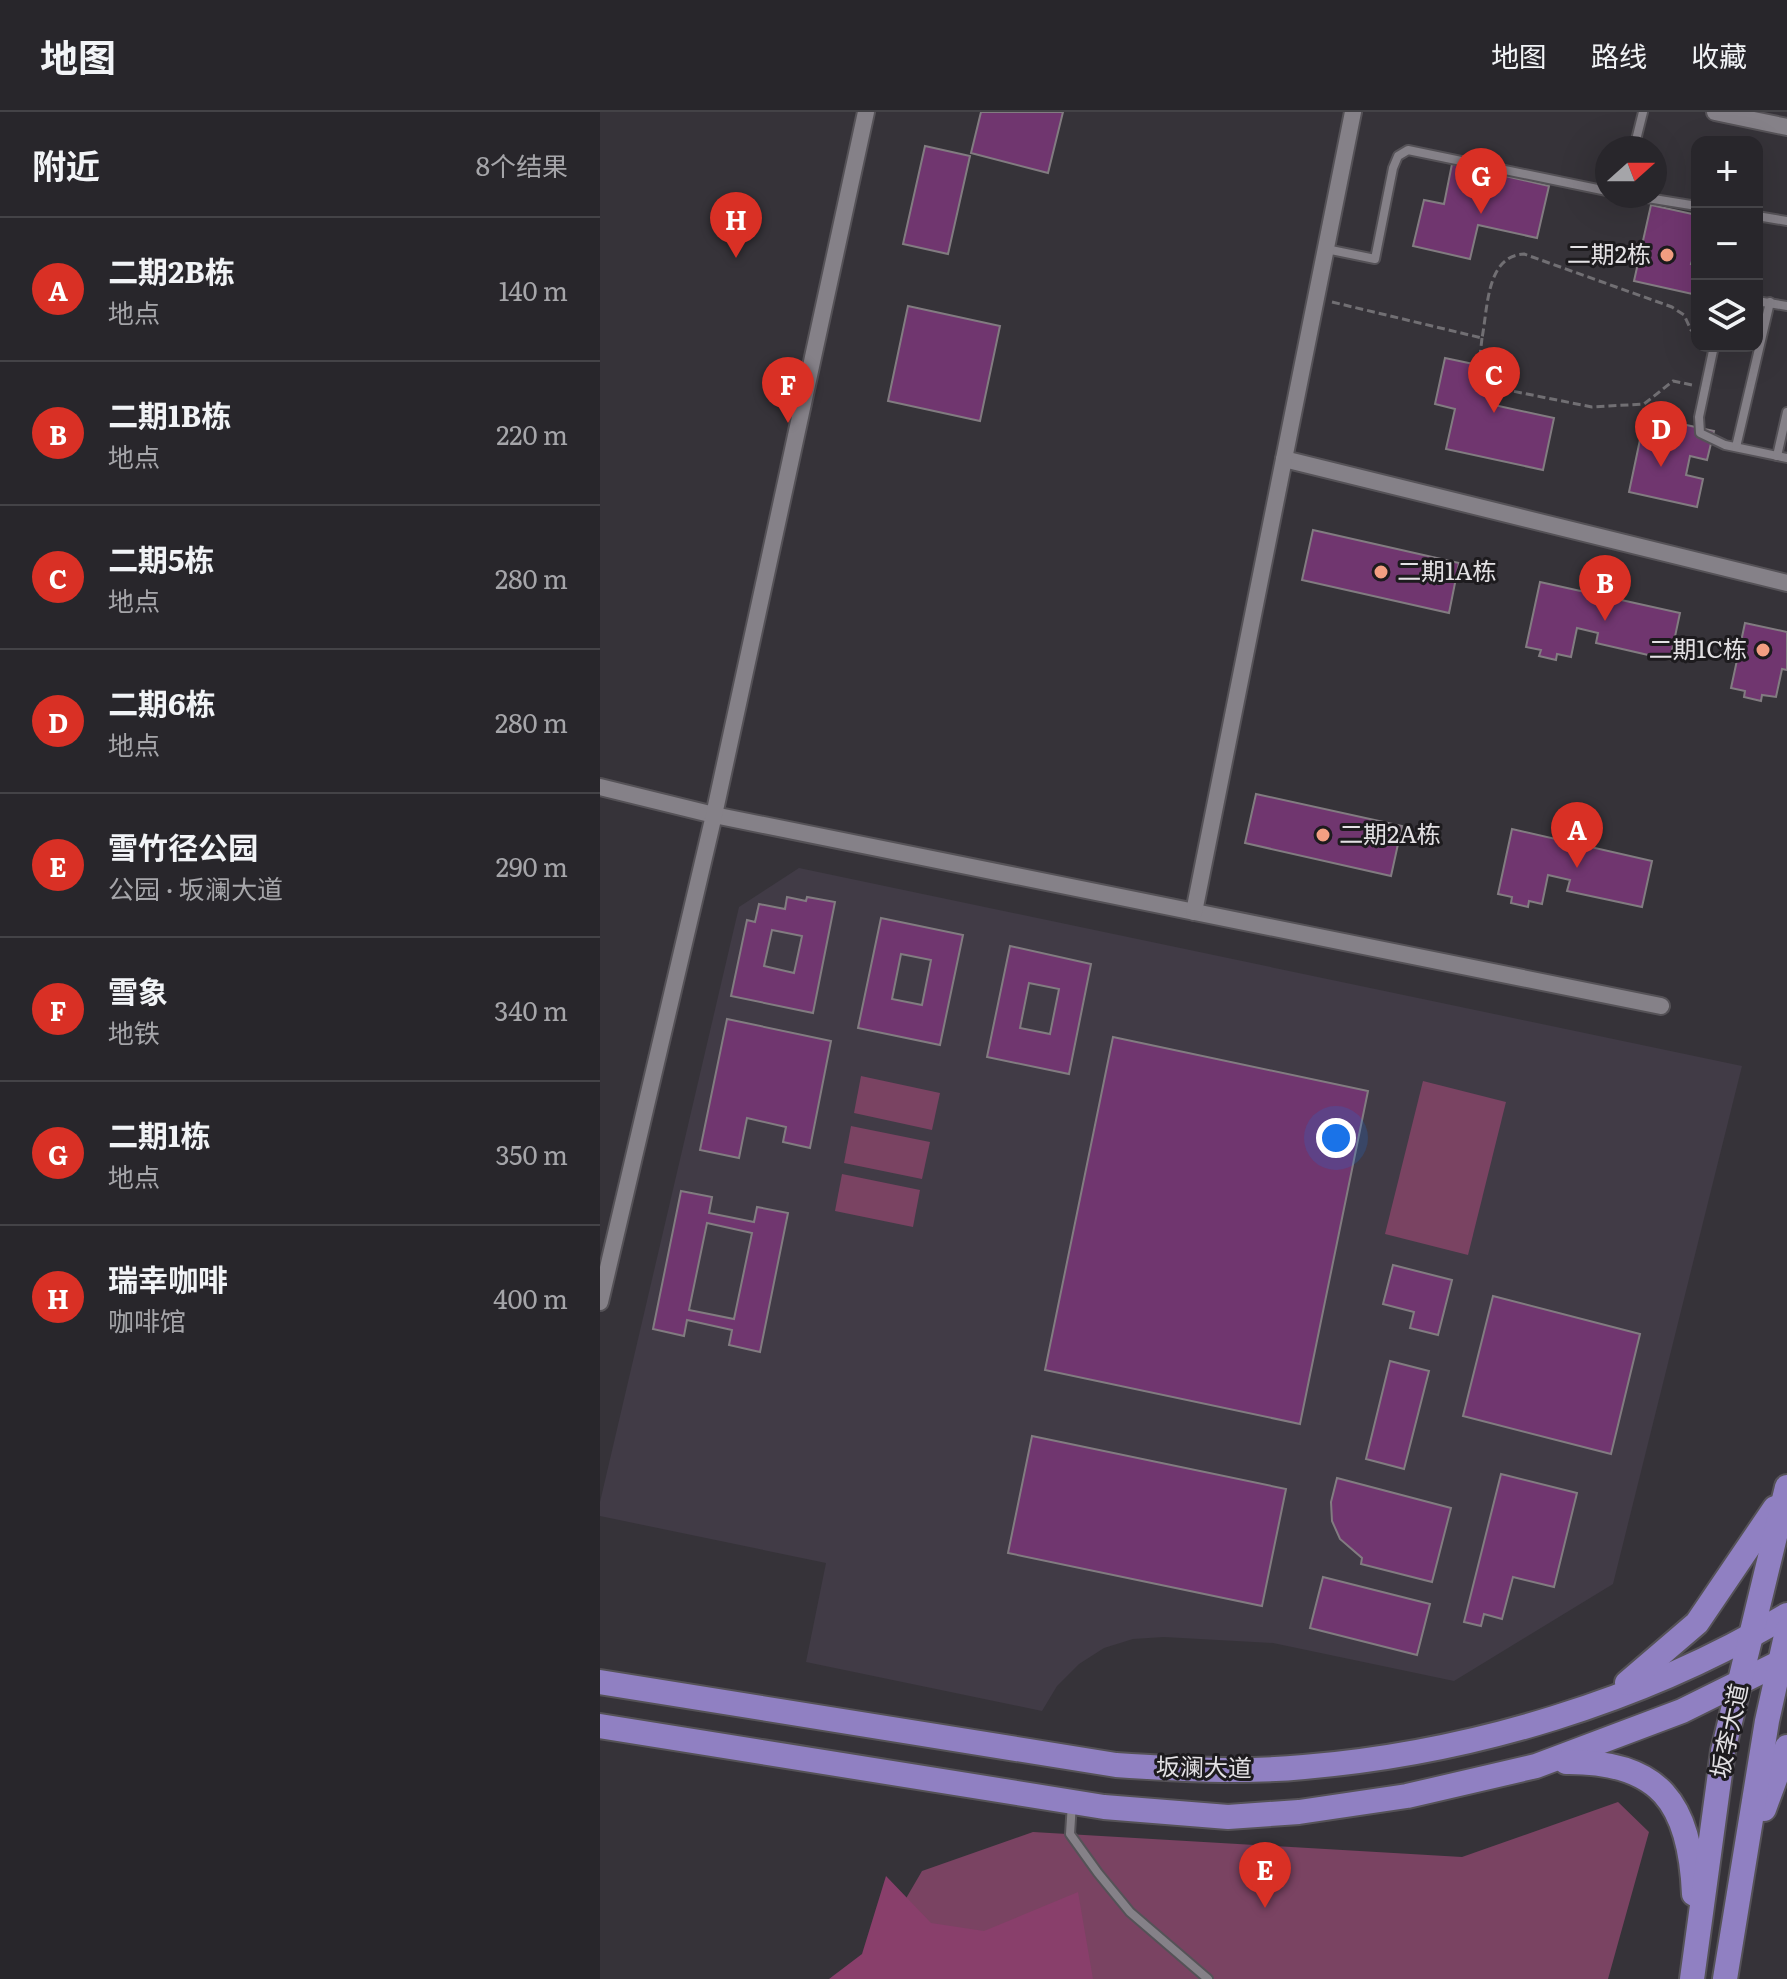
<!DOCTYPE html>
<html lang="zh">
<meta charset="utf-8">
<style>
:root{--surface:#28262b;--page:#302e33;--text:#f1f3f6;--muted:#a5a5a9;--line:#444347;--accent:#d93025}
body{margin:0;font-family:Literata,"Noto Sans SC",serif;background:var(--page);color:var(--text)}
.controls{position:absolute;right:24px;top:24px;display:grid;overflow:hidden;border-radius:16px;box-shadow:0 8px 32px #0002}
.controls button{width:72px;height:72px;display:grid;place-items:center;padding:0;border:0;border-bottom:2px solid var(--line);background:var(--surface);color:var(--text);font:40px sans-serif}
.compass{position:absolute;left:995px;top:24px;width:72px;height:72px;border-radius:50%;background:var(--surface);box-shadow:0 8px 32px #0002;rotate:69deg}
.you{position:absolute;left:736px;top:1026px;width:28px;height:28px;margin:-20px;border:6px solid #fff;border-radius:50%;background:#1a73e8;box-shadow:0 0 0 12px #1a73e833}
.badge{display:grid;place-items:center;width:52px;height:52px;border-radius:50%;background:var(--accent);color:#fff;font-size:26px;font-weight:700}
.pin{position:absolute;translate:-50% -66px;filter:drop-shadow(0 2px 4px #0008)}
.pin::after{content:'';position:absolute;top:42px;width:28px;height:24px;background:inherit;clip-path:polygon(0 0,100% 0,50% 100%)}
.list{margin:0;padding:0;list-style:none}
h2{display:flex;justify-content:space-between;align-items:center;height:104px;margin:0;padding:0 32px;font-size:34px}
h2 small{font-size:26px;font-weight:400;color:var(--muted)}
.list li{display:grid;grid-template-columns:52px 1fr auto;gap:24px;align-items:center;box-sizing:border-box;height:144px;padding:0 32px;border-top:2px solid var(--line)}
.list b{display:block;font-size:30px;white-space:nowrap}
.list p{margin:0;font-size:26px;white-space:nowrap;color:var(--muted)}
.list em{font-size:26px;font-style:normal;color:var(--muted)}
.icon{flex:none;width:44px;height:44px;fill:none;stroke:currentColor;stroke-width:2;stroke-linecap:round;stroke-linejoin:round}
.map{position:relative;flex:none;width:1187px;height:1867px;overflow:hidden}
header{display:flex;align-items:center;gap:48px;box-sizing:border-box;height:112px;padding:0 40px;background:var(--surface);border-bottom:2px solid var(--line)}
header strong{font-size:38px}
nav{display:flex;gap:44px;margin-inline-start:auto;font-size:28px}
main{display:flex}
aside{flex:1;background:var(--surface)}
.map>svg:first-child{display:block}
.built{fill:#413b46}
.green{fill:#7a4362}
.forest{fill:#893f6b}
.building{fill:#70366f;stroke:#827c81;stroke-width:2;fill-rule:evenodd}
.lines{fill:none;stroke-linecap:round;stroke-linejoin:round}
.service-casing{stroke:#555257;stroke-width:12}
.minor-casing{stroke:#555257;stroke-width:20}
.primary-casing{stroke:#555257;stroke-width:28}
.path{stroke:#716f73;stroke-width:3;stroke-dasharray:8 4;stroke-linecap:butt}
.service{stroke:#858188;stroke-width:8}
.minor{stroke:#858188;stroke-width:16}
.primary{stroke:#9080c2;stroke-width:24}
.poi-dot{fill:#f39f82;stroke:#1d1b1e;stroke-width:3}
.labels{text-anchor:middle;stroke-width:6;stroke-linejoin:round;paint-order:stroke}
.poi-label{font-size:24px;fill:#e3e1e4;stroke:#1d1b1e;text-anchor:end}
.street-label{font-size:24px;fill:#e3e1e4;stroke:#1d1b1e}
</style>
<header>
<strong>地图</strong>
<nav><a>地图</a><a>路线</a><a>收藏</a></nav>
</header>
<main>
<aside>
<h2>附近<small>8个结果</small></h2>
<ul class="list">
<li><span class="badge">A</span><div><b>二期2B栋</b><p>地点</p></div><em>140 m</em></li>
<li><span class="badge">B</span><div><b>二期1B栋</b><p>地点</p></div><em>220 m</em></li>
<li><span class="badge">C</span><div><b>二期5栋</b><p>地点</p></div><em>280 m</em></li>
<li><span class="badge">D</span><div><b>二期6栋</b><p>地点</p></div><em>280 m</em></li>
<li><span class="badge">E</span><div><b>雪竹径公园</b><p>公园 · 坂澜大道</p></div><em>290 m</em></li>
<li><span class="badge">F</span><div><b>雪象</b><p>地铁</p></div><em>340 m</em></li>
<li><span class="badge">G</span><div><b>二期1栋</b><p>地点</p></div><em>350 m</em></li>
<li><span class="badge">H</span><div><b>瑞幸咖啡</b><p>咖啡馆</p></div><em>400 m</em></li>
</ul>
</aside>
<div class="map">
<svg width="1187" height="1867" viewBox="0 0 1187 1867">
<rect width="100%" height="100%" fill="#363339"/>
<polygon class="built" points="199,756 1142,954 1013,1472 854,1569 673,1531 564,1525 533,1527 504,1536 479,1552 457,1574 442,1599 206,1550 226,1451 0,1404 0,1390 139,795"/>
<g class="green">
<polygon points="261,964 340,981 332,1018 254,1001"/>
<polygon points="823,969 906,990 868,1143 785,1122"/>
<polygon points="251,1014 330,1030 322,1067 244,1051"/>
<polygon points="242,1062 320,1078 313,1115 235,1099"/>
<polygon points="1018,1690 1049,1720 1008,1867 259,1867 322,1759 433,1720 862,1745"/>
</g>
<polygon class="forest" points="286,1764 331,1811 384,1819 478,1780 493,1867 229,1867 262,1842"/>
<g class="building">
<polygon points="381,0 463,0 448,61 371,41"/>
<polygon points="325,34 370,44 348,142 303,132"/>
<polygon points="852,52 949,74 937,126 878,113 870,147 813,134 824,88 844,92"/>
<polygon points="1051,93 1097,103 1097,133 1091,152 1097,154 1097,183 1034,169"/>
<polygon points="308,194 400,214 380,309 288,289"/>
<polygon points="845,246 902,258 894,293 954,306 943,358 846,337 855,297 835,292"/>
<polygon points="1045,304 1114,319 1107,348 1090,344 1086,363 1103,367 1097,395 1029,380"/>
<polygon points="713,418 859,451 849,501 702,468"/>
<polygon points="940,470 1080,501 1070,548 996,531 998,521 977,516 971,545 957,542 956,548 939,544 941,538 926,535"/>
<polygon points="1145,511 1187,520 1187,558 1182,557 1176,585 1162,583 1161,589 1144,585 1145,579 1131,576"/>
<polygon points="656,682 802,714 791,764 645,731"/>
<polygon points="912,717 1052,749 1042,795 967,779 970,768 948,763 942,792 929,789 928,795 911,791 912,785 898,782"/>
<path d="M187 785 206 789 207 785 235 790 213 901 131 884 147 808 155 810 159 792 185 797ZM172 818 202 824 194 861 164 854Z"/>
<path d="M281 806 363 823 340 933 258 916ZM301 842 331 848 322 893 292 887Z"/>
<path d="M410 834 491 852 469 962 387 945ZM429 871 459 877 450 922 420 916Z"/>
<polygon points="127,907 231,929 210,1036 183,1030 186,1015 147,1006 139,1046 100,1038"/>
<polygon points="513,925 768,979 700,1312 445,1258"/>
<path d="M81 1079 112 1085 109 1101 154 1110 157 1095 188 1101 160 1240 129 1233 132 1218 87 1208 84 1224 53 1217ZM107 1111 152 1121 134 1207 89 1198Z"/>
<polygon points="793,1153 852,1168 838,1223 810,1216 814,1200 783,1192"/>
<polygon points="893,1184 1040,1222 1011,1342 863,1304"/>
<polygon points="790,1249 829,1259 804,1357 766,1347"/>
<polygon points="432,1324 686,1377 662,1494 408,1441"/>
<polygon points="901,1362 977,1381 954,1475 913,1465 902,1507 884,1502 881,1514 864,1510"/>
<polygon points="737,1366 851,1396 832,1470 761,1452 762,1446 740,1427 732,1409 731,1390"/>
<polygon points="723,1465 830,1492 817,1543 710,1516"/>
</g>
<g class="lines">
<g class="service-casing">
<g id="service">
<polyline points="1034,36 1043,0"/>
<polyline points="1035,84 1097,94"/>
<polyline points="1157,104 1187,109"/>
<polyline points="726,137 775,147 793,56 798,44 808,38 1007,79"/>
<polyline points="1157,189 1187,194"/>
<polyline points="1114,234 1099,305 1100,321 1125,333 1187,346"/>
<polyline points="1136,335 1170,190"/>
<polyline points="1177,344 1187,300"/>
<polyline points="472,1691 470,1722 498,1761 530,1800 608,1867"/>
</g>
</g>
<g class="minor-casing">
<g id="minor">
<polyline points="1115,0 1187,15"/>
<polyline points="684,347 1187,471"/>
<polyline points="0,675 114,703 1061,894"/>
<polyline points="594,800 753,0"/>
<polyline points="0,1190 114,703 266,0"/>
</g>
</g>
<g class="primary-casing">
<g id="primary">
<path d="M0 1570 516 1653C578 1657 641 1661 704 1655 870 1641 1044 1589 1187 1503"/>
<polyline points="1027,1571 1097,1511 1175,1396"/>
<polyline points="0,1614 504,1695 628,1705 699,1700 807,1684 936,1654 1082,1599 1187,1547"/>
<path d="M966 1650C1060 1649 1090 1691 1094 1782"/>
<polyline points="1164,1697 1187,1635"/>
<polyline points="1092,1867 1123,1639 1187,1375"/>
<polyline points="1125,1867 1167,1609 1187,1519"/>
</g>
</g>
<g class="path">
<path d="M732 190 882 226C888 196 886 144 924 142L1072 195 1084 203 1091 218 1097 220"/>
<polyline points="882,226 877,272 992,295 1044,292 1073,269 1092,273"/>
</g>
<use href="#service" class="service"/>
<use href="#minor" class="minor"/>
<use href="#primary" class="primary"/>
</g>
<g class="poi-dot">
<circle cx="1067" cy="143" r="8"/>
<circle cx="781" cy="460" r="8"/>
<circle cx="1163" cy="538" r="8"/>
<circle cx="723" cy="723" r="8"/>
</g>
<g class="labels">
<g class="poi-label">
<text x="1051" y="151">二期2栋</text>
<text x="797" y="468" text-anchor="start">二期1A栋</text>
<text x="1147" y="546">二期1C栋</text>
<text x="739" y="731" text-anchor="start">二期2A栋</text>
</g>
<g class="street-label">
<text transform="translate(1130 1619) rotate(-78)" y="8">坂李大道</text>
<text transform="translate(604 1656) rotate(1)" y="8">坂澜大道</text>
</g>
</g>
</svg>
<div class="controls">
<button>+</button>
<button>−</button>
<button><svg class="icon" aria-label="layers" viewBox="0 0 24 24"><path d="M12 4l9 5-9 5-9-5zM3 14l9 5 9-5"/></svg></button>
</div>
<svg class="compass" viewBox="-18 -18 36 36"><path d="M0-13l5 13h-10z" fill="#e53935"/><path d="M0 13l5-13h-10z" fill="#a5a5a9"/></svg>
<div class="you"></div>
<div class="pin badge" style="left:977px;top:756px">A</div>
<div class="pin badge" style="left:1005px;top:509px">B</div>
<div class="pin badge" style="left:894px;top:301px">C</div>
<div class="pin badge" style="left:1061px;top:355px">D</div>
<div class="pin badge" style="left:665px;top:1796px">E</div>
<div class="pin badge" style="left:188px;top:311px">F</div>
<div class="pin badge" style="left:881px;top:102px">G</div>
<div class="pin badge" style="left:136px;top:146px">H</div>
</div>
</main>
